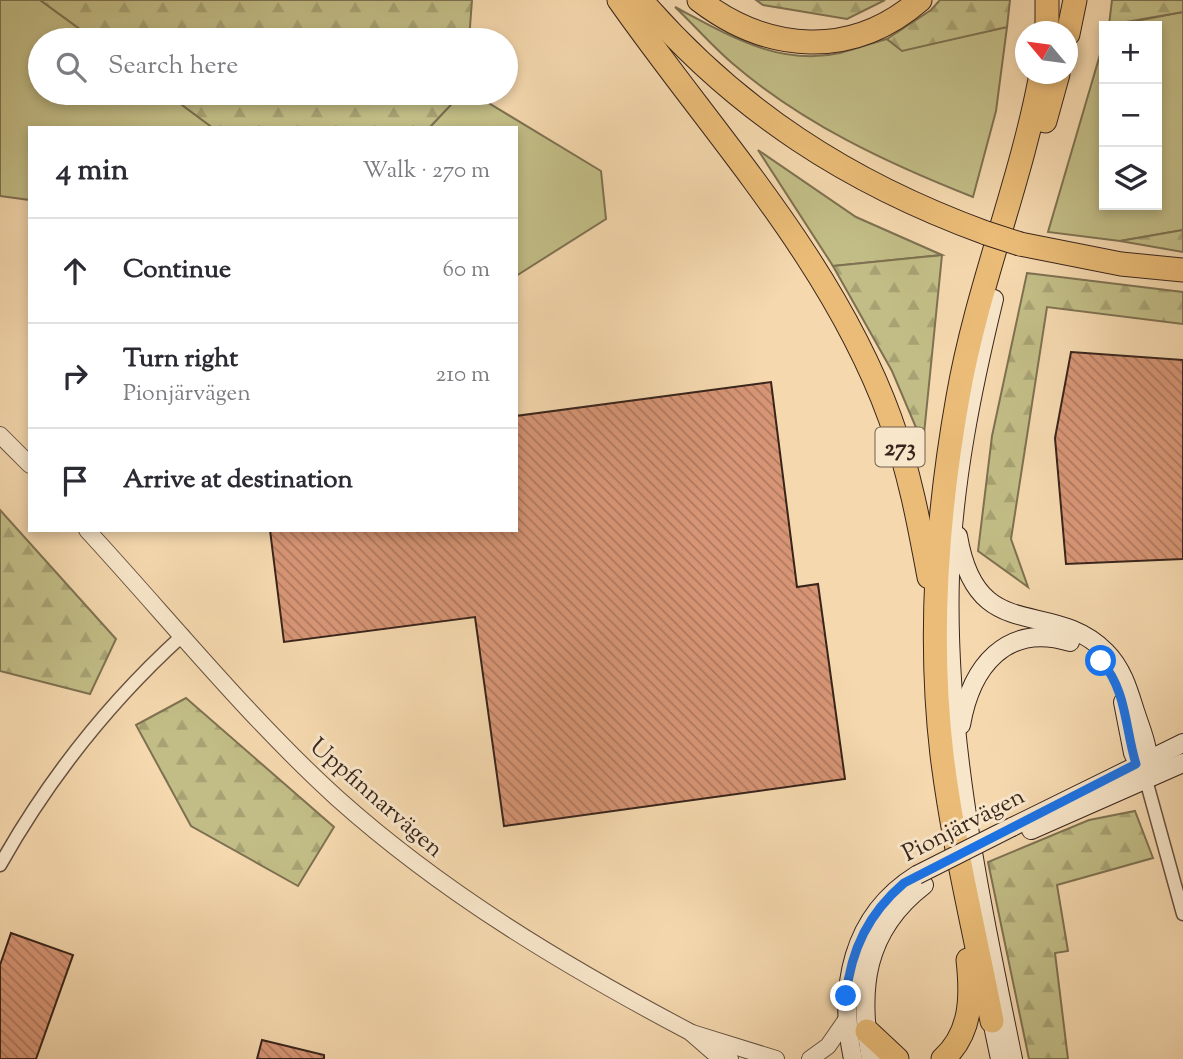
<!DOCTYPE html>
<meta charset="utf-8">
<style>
:root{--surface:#fff;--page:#f7f7f7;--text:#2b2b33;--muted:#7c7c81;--line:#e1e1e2}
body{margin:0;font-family:"Sorts Mill Goudy",serif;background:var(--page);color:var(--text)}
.controls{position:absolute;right:21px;top:21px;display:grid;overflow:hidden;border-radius:0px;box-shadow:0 4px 10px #0003}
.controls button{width:63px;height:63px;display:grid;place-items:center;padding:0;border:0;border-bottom:2px solid var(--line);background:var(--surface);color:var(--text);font:35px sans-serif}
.compass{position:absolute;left:1015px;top:21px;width:63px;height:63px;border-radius:50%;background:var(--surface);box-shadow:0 4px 10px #0003;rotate:299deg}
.stop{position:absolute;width:21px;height:21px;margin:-16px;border:5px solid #1a73e8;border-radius:50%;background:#fff}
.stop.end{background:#1a73e8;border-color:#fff;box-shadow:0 2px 7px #0008}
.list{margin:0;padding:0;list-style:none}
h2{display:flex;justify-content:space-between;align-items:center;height:91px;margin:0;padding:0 28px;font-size:30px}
h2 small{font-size:23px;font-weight:400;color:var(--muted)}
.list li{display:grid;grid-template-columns:46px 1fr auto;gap:21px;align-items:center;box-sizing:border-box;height:105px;padding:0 28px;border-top:2px solid var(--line)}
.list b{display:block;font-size:26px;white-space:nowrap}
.list p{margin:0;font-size:23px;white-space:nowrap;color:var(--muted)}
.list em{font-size:23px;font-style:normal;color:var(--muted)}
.icon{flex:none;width:38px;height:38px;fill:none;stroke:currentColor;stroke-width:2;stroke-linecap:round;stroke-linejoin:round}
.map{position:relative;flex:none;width:1183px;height:1059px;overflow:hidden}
.search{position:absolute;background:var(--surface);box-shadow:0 4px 10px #0003;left:28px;top:28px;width:490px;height:77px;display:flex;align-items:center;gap:18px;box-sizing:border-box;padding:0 24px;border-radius:38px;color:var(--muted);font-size:26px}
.panel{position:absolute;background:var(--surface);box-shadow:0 4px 10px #0003;left:28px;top:126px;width:490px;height:406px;border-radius:0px}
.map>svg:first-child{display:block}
.green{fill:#c2bd86;stroke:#7e7151;stroke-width:2}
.forest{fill:url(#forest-firs);stroke:#7e7151;stroke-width:2}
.building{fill:url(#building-back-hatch);stroke:#39251c;stroke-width:2}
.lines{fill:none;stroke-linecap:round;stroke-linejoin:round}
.minor-casing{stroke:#685240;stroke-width:15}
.tertiary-casing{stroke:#685240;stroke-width:18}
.secondary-casing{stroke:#39251c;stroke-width:20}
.motorway-casing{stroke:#39251c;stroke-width:25}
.minor{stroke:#f8e6ca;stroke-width:12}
.tertiary{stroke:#f8e6ca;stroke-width:16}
.secondary{stroke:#f8e6ca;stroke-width:18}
.motorway{stroke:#eabc77;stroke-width:23}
.secondary-bridge-casing{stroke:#39251c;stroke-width:20;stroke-linecap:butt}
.motorway-bridge-casing{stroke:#39251c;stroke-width:25;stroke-linecap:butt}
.secondary-bridge{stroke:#f8e6ca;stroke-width:18}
.motorway-bridge{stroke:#eabc77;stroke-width:23}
.route{stroke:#1a73e8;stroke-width:9}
.labels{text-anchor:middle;stroke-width:6;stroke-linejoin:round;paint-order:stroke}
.shield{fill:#f8e6ca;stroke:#725f50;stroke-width:2}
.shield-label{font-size:23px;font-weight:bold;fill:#39251c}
.street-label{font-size:24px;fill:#39251c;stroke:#f8e6ca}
</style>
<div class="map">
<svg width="1183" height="1059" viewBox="0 0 1183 1059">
<defs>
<pattern id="forest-firs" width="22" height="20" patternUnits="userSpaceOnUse" patternTransform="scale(1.75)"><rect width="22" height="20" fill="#c2bd86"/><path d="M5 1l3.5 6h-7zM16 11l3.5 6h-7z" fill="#a7a273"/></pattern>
<pattern id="building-back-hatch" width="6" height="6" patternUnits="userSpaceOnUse" patternTransform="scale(1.75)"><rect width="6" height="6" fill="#d79575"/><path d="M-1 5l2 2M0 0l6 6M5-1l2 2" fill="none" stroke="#af795f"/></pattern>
</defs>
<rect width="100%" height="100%" fill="#f5d8ae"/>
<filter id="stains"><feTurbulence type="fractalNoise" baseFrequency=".00286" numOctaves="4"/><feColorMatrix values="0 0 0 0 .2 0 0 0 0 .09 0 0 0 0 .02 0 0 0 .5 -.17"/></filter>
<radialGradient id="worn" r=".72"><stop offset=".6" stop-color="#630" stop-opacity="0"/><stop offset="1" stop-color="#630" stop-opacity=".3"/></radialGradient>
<g class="green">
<polygon points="0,0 40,0 95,40 40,40 40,93 166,93 213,128 30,128 30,200 0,196"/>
<path d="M675 7C726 34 779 67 840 53 856 49 872 43 887 39L902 50 1007 27 996 111 973 197C887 163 803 124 732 63 712 46 694 25 675 7Z"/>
<polygon points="1183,12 1183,230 1120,241 1048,232 1104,41 1104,205 1157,205 1157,26 1109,26"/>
<polygon points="462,93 472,93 601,171 606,219 516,276 516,128 429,128"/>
<polygon points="758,150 856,217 942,255 833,266"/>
</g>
<g class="forest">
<polygon points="40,0 472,0 469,40 95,40"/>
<polygon points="756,0 885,0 847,19 763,5"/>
<polygon points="940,0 1010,0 1007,27 902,51 887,39 931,10"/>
<polygon points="1112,0 1183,0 1183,12 1109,25"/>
<polygon points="166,93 462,93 429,128 213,128"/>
<polygon points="1183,230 1183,252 1120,241"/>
<polygon points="942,255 923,444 892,371 833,266"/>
<polygon points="1027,273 1183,292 1183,324 1047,307 1011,539 1028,587 978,551 992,436"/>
<polygon points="0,510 116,639 90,694 0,671"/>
<polygon points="186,698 334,827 298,886 191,826 136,725"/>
<polygon points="1135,811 1153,858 1057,885 1068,951 1055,953 1068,1059 1029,1059 988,862 1089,820"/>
</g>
<g class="building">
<polygon points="1071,352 1183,360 1183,559 1066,564 1055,438"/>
<polygon points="771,382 797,587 818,584 845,779 504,826 475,617 284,642 270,530 516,530 516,416"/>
<polygon points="11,933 73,955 36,1059 0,1059 0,965"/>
<polygon points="262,1040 324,1055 324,1059 257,1059"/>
</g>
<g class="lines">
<g class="minor-casing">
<g id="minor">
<polyline points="1146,780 1183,914"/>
<path d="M0 865C49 778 109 702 183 635"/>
</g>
</g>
<g class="tertiary-casing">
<g id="tertiary">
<polyline points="0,435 30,465"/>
<path d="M87 530C169 619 247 716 337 798 443 893 565 966 690 1032L713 1052 730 1059"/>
<polyline points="692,1033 776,1059"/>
<polyline points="810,1059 828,1046 846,1020"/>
</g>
</g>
<g class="secondary-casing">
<g id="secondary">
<path d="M994 299C972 390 953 482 950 576 945 738 981 901 1013 1059"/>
<path d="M958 536C977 648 1050 596 1106 652 1123 669 1129 692 1136 714 1145 740 1151 752 1146 780"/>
<polyline points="1123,702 1133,753 1146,780"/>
<path d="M961 725C971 667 1006 622 1070 642"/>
<polyline points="1012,827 1183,743"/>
<polyline points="1031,830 1183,763"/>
<polyline points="992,1021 1000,1059"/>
<path d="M853 1059C838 988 851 916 917 875"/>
<path d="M871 1059C858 990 864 931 924 885"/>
</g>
</g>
<g class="motorway-casing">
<g id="motorway">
<path d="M619 0C714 135 833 261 890 418 909 470 919 523 929 577"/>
<path d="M641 0C737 111 849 183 986 233"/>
<path d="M699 0C768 53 852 59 920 0"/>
<polyline points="1047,32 1047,0"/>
<polyline points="1068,34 1075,0"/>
<polyline points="1045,121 1058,74"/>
<polyline points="1020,244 1121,264 1183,270"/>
<path d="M992 1021C975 933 953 844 942 755 928 636 937 515 958 397 977 287 1021 183 1041 74"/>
<polyline points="867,1031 897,1059"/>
<path d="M943 1059C972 1033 972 996 968 960"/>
</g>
</g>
<use href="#minor" class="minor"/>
<use href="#tertiary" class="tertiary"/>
<use href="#secondary" class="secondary"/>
<use href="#motorway" class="motorway"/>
<g class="secondary-bridge-casing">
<polyline id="secondary-bridge" points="917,875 1012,827"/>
</g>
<g class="motorway-bridge-casing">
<polyline id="motorway-bridge" points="986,233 1020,244"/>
</g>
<use href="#secondary-bridge" class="secondary-bridge"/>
<use href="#motorway-bridge" class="motorway-bridge"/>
</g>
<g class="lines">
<path class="route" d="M846 996C851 949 869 913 904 883L1136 764C1125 729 1127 690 1101 661"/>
</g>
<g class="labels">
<rect class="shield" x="875.5" y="427.5" width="49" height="39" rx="5"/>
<g class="shield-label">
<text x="900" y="455">273</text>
</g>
<g class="street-label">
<text transform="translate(377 797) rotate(41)" y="8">Uppfinnarvägen</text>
<text transform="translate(963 824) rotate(-27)" y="8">Pionjärvägen</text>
</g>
</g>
<rect width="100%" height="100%" filter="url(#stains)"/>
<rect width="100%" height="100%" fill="url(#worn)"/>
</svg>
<div class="controls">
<button>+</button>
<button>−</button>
<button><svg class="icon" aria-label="layers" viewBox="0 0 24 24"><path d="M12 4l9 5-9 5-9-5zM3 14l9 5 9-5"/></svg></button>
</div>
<svg class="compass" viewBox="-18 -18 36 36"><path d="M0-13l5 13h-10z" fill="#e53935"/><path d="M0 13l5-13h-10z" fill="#7c7c81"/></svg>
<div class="stop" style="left:1101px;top:661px"></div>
<div class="stop end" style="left:846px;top:996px"></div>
<div class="search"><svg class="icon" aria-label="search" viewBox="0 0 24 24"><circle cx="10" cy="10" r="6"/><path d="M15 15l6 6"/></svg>Search here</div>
<section class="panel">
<h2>4 min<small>Walk · 270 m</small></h2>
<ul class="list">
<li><svg class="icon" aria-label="ahead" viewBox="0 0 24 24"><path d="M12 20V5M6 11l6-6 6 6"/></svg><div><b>Continue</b></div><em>60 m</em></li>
<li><svg class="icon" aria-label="right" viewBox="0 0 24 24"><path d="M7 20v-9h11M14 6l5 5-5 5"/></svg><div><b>Turn right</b><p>Pionjärvägen</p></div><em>210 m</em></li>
<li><svg class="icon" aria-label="arrive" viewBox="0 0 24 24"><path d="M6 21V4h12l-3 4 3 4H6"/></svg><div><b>Arrive at destination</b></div></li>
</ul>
</section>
</div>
